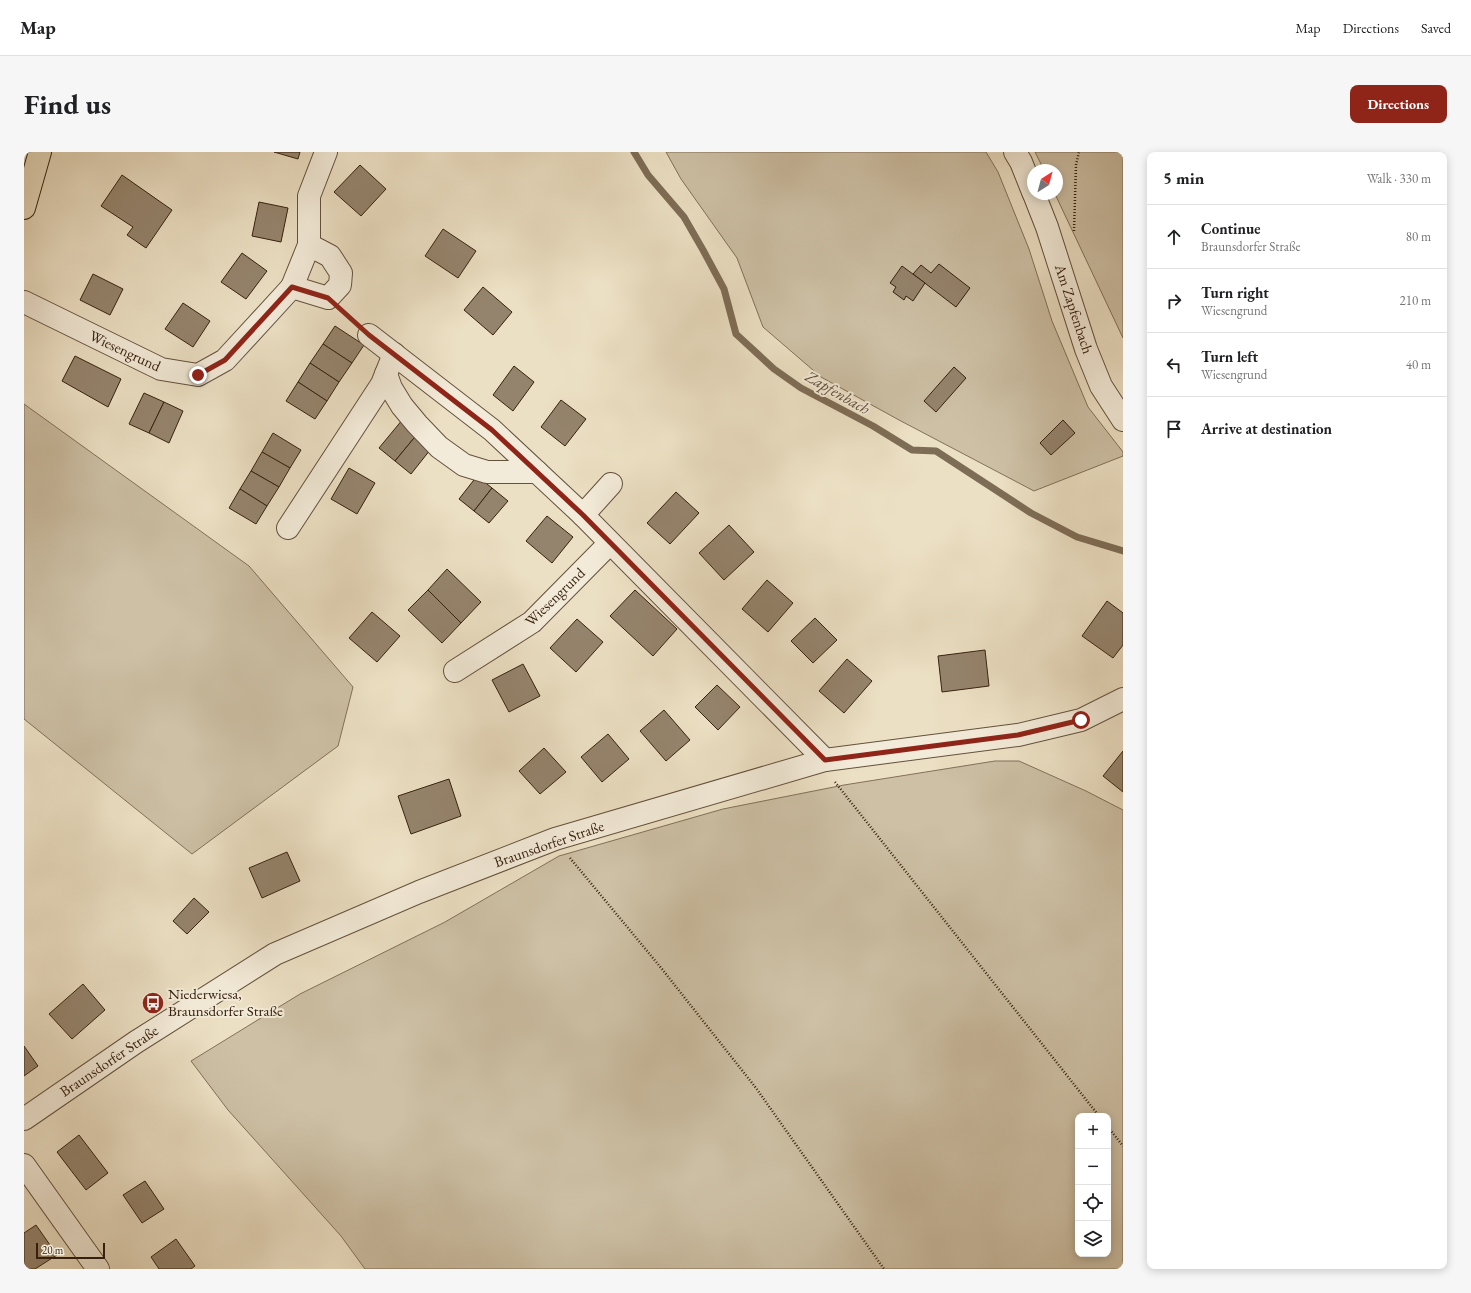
<!DOCTYPE html>
<meta charset="utf-8">
<style>
:root{--surface:#fff;--page:#f6f6f6;--text:#202124;--muted:#757577;--line:#e0e0e0;--accent:#8f2418}
body{margin:0;font-family:"EB Garamond",serif;background:var(--page);color:var(--text)}
.controls{position:absolute;right:12px;bottom:12px;display:grid;overflow:hidden;border-radius:8px;box-shadow:0 2px 10px #0003}
.controls button{width:36px;height:36px;display:grid;place-items:center;padding:0;border:0;border-bottom:1px solid var(--line);background:var(--surface);color:var(--text);font:20px sans-serif}
.compass{position:absolute;left:1003px;top:12px;width:36px;height:36px;border-radius:50%;background:var(--surface);box-shadow:0 2px 10px #0003;rotate:36deg}
.scale{position:absolute;left:12px;bottom:10px;width:69px;box-sizing:border-box;padding-left:4px;border:2px solid #36210f;border-top:0;font-size:11px;line-height:14px;white-space:nowrap;color:#36210f;-webkit-text-stroke:3px #f3ebd9;paint-order:stroke}
.stop{position:absolute;width:12px;height:12px;margin:-9px;border:3px solid #8f2418;border-radius:50%;background:#fff}
.stop.end{background:#8f2418;border-color:#fff;box-shadow:0 1px 4px #0008}
.list{margin:0;padding:0;list-style:none}
h2{display:flex;justify-content:space-between;align-items:center;height:52px;margin:0;padding:0 16px;font-size:17px}
h2 small{font-size:13px;font-weight:400;color:var(--muted)}
.list li{display:grid;grid-template-columns:26px 1fr auto;gap:12px;align-items:center;box-sizing:border-box;height:64px;padding:0 16px;border-top:1px solid var(--line)}
.list b{display:block;font-size:15px;white-space:nowrap}
.list p{margin:0;font-size:13px;white-space:nowrap;color:var(--muted)}
.list em{font-size:13px;font-style:normal;color:var(--muted)}
.icon{flex:none;width:22px;height:22px;fill:none;stroke:currentColor;stroke-width:2;stroke-linecap:round;stroke-linejoin:round}
.map{position:relative;flex:none;width:1099px;height:1117px;overflow:hidden;border-radius:8px}
header{display:flex;align-items:center;gap:24px;box-sizing:border-box;height:56px;padding:0 20px;background:var(--surface);border-bottom:1px solid var(--line)}
header strong{font-size:19px}
nav{display:flex;gap:22px;margin-inline-start:auto;font-size:14px}
.intro{display:flex;align-items:center;justify-content:space-between;box-sizing:border-box;height:96px;padding:0 24px}
h1{margin:0;font-size:28px}
.button{padding:10px 18px;border-radius:8px;background:var(--accent);color:#fff;font-size:14px;font-weight:700}
main{display:flex;gap:24px;padding:0 24px}
aside{flex:1;background:var(--surface);border-radius:8px;box-shadow:0 2px 10px #0003}
.map>svg:first-child{display:block}
.green{fill:#cdc0a5;stroke:#82705a;fill-rule:evenodd}
.lines{fill:none;stroke-linecap:round;stroke-linejoin:round}
.stream{stroke:#7e6d56;stroke-width:7}
.building{fill:#95846d;stroke:#36210f}
.minor-casing{stroke:#64513c;stroke-width:24}
.major-casing{stroke:#36210f;stroke-width:24}
.path{stroke:#36210f;stroke-width:2.5;stroke-dasharray:1 2;stroke-linecap:butt}
.minor{stroke:#f3ebd9;stroke-width:22}
.major{stroke:#ece0c4;stroke-width:22}
.route{stroke:#8f2418;stroke-width:5}
.labels{text-anchor:middle;stroke-width:4;stroke-linejoin:round;paint-order:stroke}
.street-label{font-size:15px;fill:#36210f;stroke:#f3ebd9}
.poi-label{font-size:15px;fill:#36210f;stroke:#f3ebd9;text-anchor:start}
.water-label{font-size:16px;font-style:italic;fill:#604d39;stroke:#f3ebd9}
</style>
<header>
<strong>Map</strong>
<nav><a>Map</a><a>Directions</a><a>Saved</a></nav>
</header>
<div class="intro"><h1>Find us</h1><a class="button">Directions</a></div>
<main>
<div class="map">
<svg width="1099" height="1117" viewBox="0 0 1099 1117">
<rect width="100%" height="100%" fill="#ece0c4"/>
<filter id="stains"><feTurbulence type="fractalNoise" baseFrequency=".005" numOctaves="4"/><feColorMatrix values="0 0 0 0 .2 0 0 0 0 .09 0 0 0 0 .02 0 0 0 .5 -.17"/></filter>
<radialGradient id="worn" r=".72"><stop offset=".6" stop-color="#630" stop-opacity="0"/><stop offset="1" stop-color="#630" stop-opacity=".3"/></radialGradient>
<g class="green">
<polygon points="642,0 962,0 974,20 1005,97 1028,169 1064,255 1099,300 1099,304 1010,339 875,268 797,225 739,175 713,106 657,27"/>
<polygon points="1011,0 1099,0 1099,186 1031,42 1033,42 1033,18 1020,18"/>
<polygon points="0,252 225,414 329,535 314,594 168,702 0,567"/>
<path d="M971 609H995L1062 639 1099 658V1117H341L317 1084 204 958 167 909 276 842 421 770 535 704 699 657 820 633ZM1054 964H1084V1102H1054Z"/>
</g>
<g class="lines">
<polyline class="stream" points="610,0 624,23 660,65 679,98 700,137 712,182 750,217 777,236 849,274 888,298 912,299 1007,361 1053,385 1099,399"/>
</g>
<g class="building">
<polygon points="250,0 276,0 274,7"/>
<polygon points="336,13 362,37 337,64 310,40"/>
<polygon points="98,23 148,58 122,96 103,83 109,75 77,54"/>
<polygon points="235,50 264,56 257,90 228,84"/>
<polygon points="419,77 452,99 434,126 401,104"/>
<polygon points="218,101 243,119 222,147 197,130"/>
<polygon points="915,112 946,136 932,155 889,122 897,113 907,121"/>
<polygon points="878,114 901,131 889,149 882,144 880,148 869,140 872,135 866,131"/>
<polygon points="69,122 99,137 86,163 56,148"/>
<polygon points="459,135 488,160 469,183 440,158"/>
<polygon points="159,151 186,169 169,195 141,177"/>
<polygon points="311,174 340,193 328,211 299,192"/>
<polygon points="299,192 328,211 315,230 286,211"/>
<polygon points="51,204 97,227 84,255 38,229"/>
<polygon points="286,211 315,230 303,249 274,230"/>
<polygon points="490,214 510,230 489,259 469,243"/>
<polygon points="930,215 942,226 912,260 900,249"/>
<polygon points="274,230 303,249 291,267 262,249"/>
<polygon points="120,241 140,250 125,281 105,272"/>
<polygon points="537,248 562,267 541,294 517,275"/>
<polygon points="140,250 159,259 145,291 125,281"/>
<polygon points="379,267 395,280 371,309 355,296"/>
<polygon points="1039,268 1051,281 1027,303 1016,291"/>
<polygon points="395,280 410,293 387,322 371,309"/>
<polygon points="249,281 277,298 266,316 238,300"/>
<polygon points="238,300 266,316 255,335 227,319"/>
<polygon points="325,316 351,331 333,362 307,347"/>
<polygon points="227,319 255,335 243,354 216,337"/>
<polygon points="453,324 468,336 450,359 435,347"/>
<polygon points="468,336 484,349 465,371 450,359"/>
<polygon points="216,337 243,354 232,372 205,356"/>
<polygon points="652,340 675,361 646,392 623,371"/>
<polygon points="523,364 549,385 528,411 502,389"/>
<polygon points="705,373 730,400 700,428 675,401"/>
<polygon points="423,417 457,450 437,471 404,438"/>
<polygon points="743,428 769,451 744,480 718,457"/>
<polygon points="404,438 437,471 418,491 384,458"/>
<polygon points="611,438 653,477 629,504 586,464"/>
<polygon points="1083,449 1099,461 1099,493 1089,506 1058,484"/>
<polygon points="348,460 376,484 353,510 325,486"/>
<polygon points="791,466 813,488 789,511 767,489"/>
<polygon points="553,467 579,490 552,520 526,496"/>
<polygon points="961,498 965,534 918,540 914,504"/>
<polygon points="823,507 848,529 820,561 795,539"/>
<polygon points="499,512 516,544 485,560 468,528"/>
<polygon points="693,533 716,555 694,578 671,555"/>
<polygon points="640,558 666,588 642,609 616,579"/>
<polygon points="584,582 605,607 578,630 557,605"/>
<polygon points="520,596 542,620 516,642 495,619"/>
<polygon points="1099,599 1099,640 1079,624"/>
<polygon points="425,627 437,664 387,682 374,644"/>
<polygon points="263,700 276,729 238,746 225,716"/>
<polygon points="170,746 185,760 163,782 149,769"/>
<polygon points="59,832 81,858 48,887 25,862"/>
<polygon points="0,894 14,914 0,924"/>
<polygon points="55,983 84,1021 62,1038 33,1000"/>
<polygon points="121,1029 140,1057 118,1071 99,1043"/>
<polygon points="12,1073 33,1103 11,1117 0,1117 0,1081"/>
<polygon points="152,1087 171,1114 167,1117 135,1117 127,1105"/>
</g>
<g class="lines">
<g class="minor-casing">
<g id="minor">
<polyline points="991,0 997,10 1009,40"/>
<polyline points="1010,42 1023,75 1062,197 1077,234 1099,268"/>
<polyline points="268,135 285,93 285,44 302,0"/>
<polyline points="0,150 137,217 174,223 201,208 268,135 304,146 316,133 317,121 306,104 285,93"/>
<polyline points="345,183 468,278 559,363 801,608"/>
<polyline points="362,222 367,236 378,254 393,272 415,295 440,313 463,320 513,320"/>
<polyline points="559,363 587,332"/>
<polyline points="264,376 358,232 370,202"/>
<polyline points="431,519 508,470 586,391"/>
<polyline points="0,967 112,890 251,802 395,740 531,687 801,608 994,583 1057,568 1099,547"/>
<polyline points="0,1013 74,1117"/>
</g>
</g>
<g class="major-casing">
<polyline id="major" points="0,56 16,0"/>
</g>
<g class="path">
<polyline points="1050,79 1052,13 1055,0"/>
<polyline points="320,160 328,168"/>
<polyline points="811,630 1075,964"/>
<polyline points="546,706 638,817 732,936 860,1117"/>
<polyline points="1084,975 1099,994"/>
</g>
<use href="#minor" class="minor"/>
<use href="#major" class="major"/>
</g>
<g class="lines">
<polyline class="route" points="174,223 201,208 268,135 304,146 345,183 468,278 559,363 801,608 994,583 1057,568"/>
</g>
<defs>
<g id="bus-disc" transform="scale(1.15)"><circle r="9.5" fill="#8f2418" stroke="#f3ebd9"/><path d="M-5-6H5V4H4V6H2V4H-2V6H-4V4H-5ZM-3.5-4V0h7V-4ZM-3.5 1.2v1.5H-2V1.2ZM2 1.2v1.5H3.5V1.2Z" fill="#fff"/></g>
</defs>
<g fill-rule="evenodd">
<use href="#bus-disc" x="129" y="851"/>
</g>
<g class="labels">
<g class="street-label">
<text transform="translate(1050 157) rotate(72)" y="5">Am Zapfenbach</text>
<text transform="translate(101 199) rotate(25)" y="5">Wiesengrund</text>
<text transform="translate(531 445) rotate(-44)" y="5">Wiesengrund</text>
<text transform="translate(525 692) rotate(-19)" y="5">Braunsdorfer Straße</text>
<text transform="translate(85 909) rotate(-34)" y="5">Braunsdorfer Straße</text>
</g>
<g class="poi-label">
<text x="144" y="847">Niederwiesa,<tspan x="144" dy="17">Braunsdorfer Straße</tspan></text>
</g>
<g class="water-label">
<text transform="translate(814 240) rotate(30)" y="6">Zapfenbach</text>
</g>
</g>
<rect width="100%" height="100%" filter="url(#stains)"/>
<rect width="100%" height="100%" fill="url(#worn)"/>
</svg>
<div class="controls">
<button>+</button>
<button>−</button>
<button><svg class="icon" aria-label="locate" viewBox="0 0 24 24"><circle cx="12" cy="12" r="6"/><path d="M12 2v4M12 18v4M2 12h4M18 12h4"/></svg></button>
<button><svg class="icon" aria-label="layers" viewBox="0 0 24 24"><path d="M12 4l9 5-9 5-9-5zM3 14l9 5 9-5"/></svg></button>
</div>
<svg class="compass" viewBox="-18 -18 36 36"><path d="M0-13l5 13h-10z" fill="#e53935"/><path d="M0 13l5-13h-10z" fill="#757577"/></svg>
<div class="scale">20 m</div>
<div class="stop" style="left:1057px;top:568px"></div>
<div class="stop end" style="left:174px;top:223px"></div>
</div>
<aside>
<h2>5 min<small>Walk · 330 m</small></h2>
<ul class="list">
<li><svg class="icon" aria-label="ahead" viewBox="0 0 24 24"><path d="M12 20V5M6 11l6-6 6 6"/></svg><div><b>Continue</b><p>Braunsdorfer Straße</p></div><em>80 m</em></li>
<li><svg class="icon" aria-label="right" viewBox="0 0 24 24"><path d="M7 20v-9h11M14 6l5 5-5 5"/></svg><div><b>Turn right</b><p>Wiesengrund</p></div><em>210 m</em></li>
<li><svg class="icon" aria-label="left" viewBox="0 0 24 24"><path d="M17 20v-9H6M10 6l-5 5 5 5"/></svg><div><b>Turn left</b><p>Wiesengrund</p></div><em>40 m</em></li>
<li><svg class="icon" aria-label="arrive" viewBox="0 0 24 24"><path d="M6 21V4h12l-3 4 3 4H6"/></svg><div><b>Arrive at destination</b></div></li>
</ul>
</aside>
</main>
